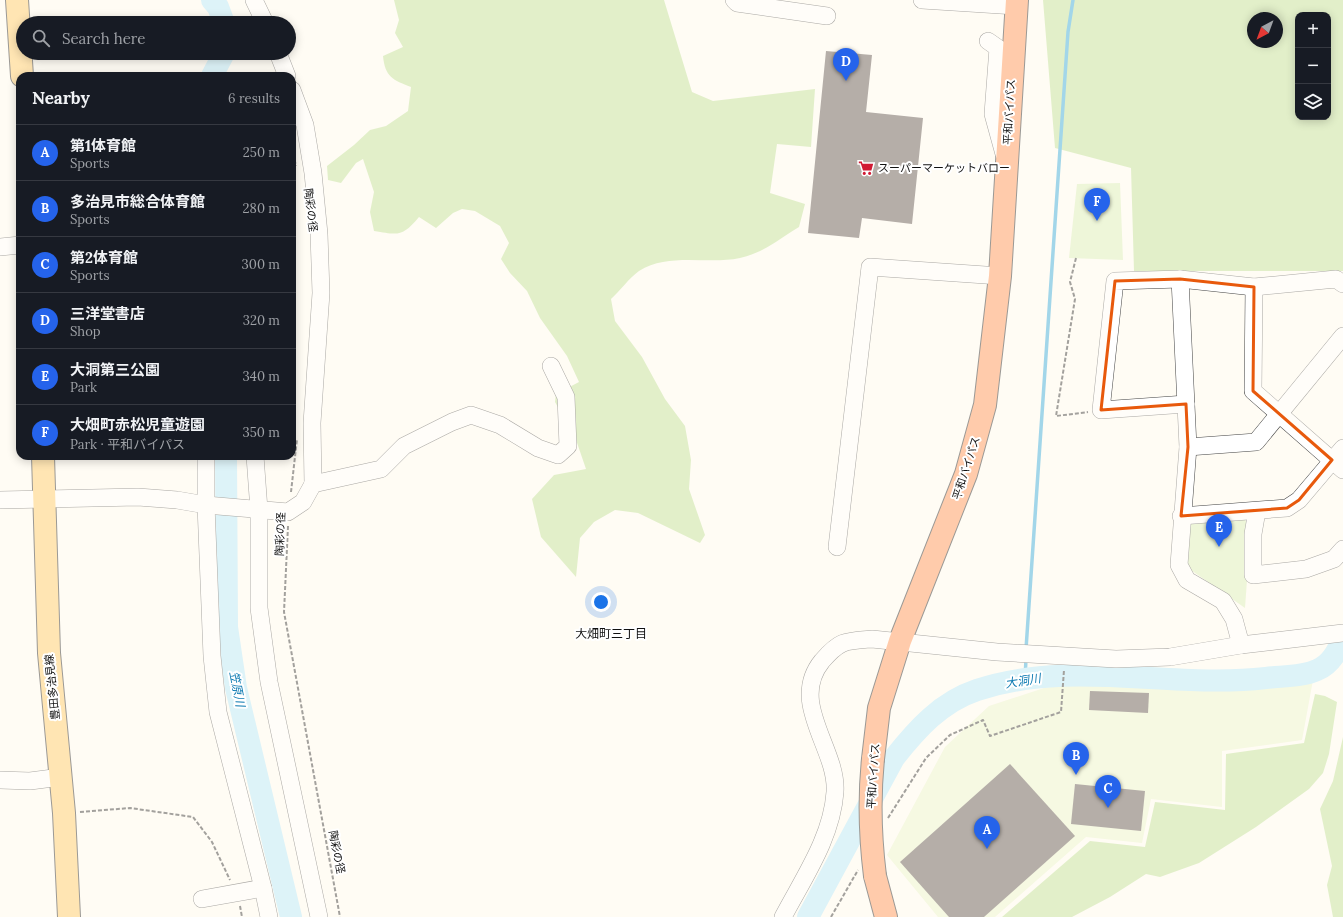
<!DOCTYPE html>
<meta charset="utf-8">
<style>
:root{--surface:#171b24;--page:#242831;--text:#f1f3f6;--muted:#9ea1a6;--line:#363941;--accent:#2563eb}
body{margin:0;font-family:Lora,"Noto Sans JP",serif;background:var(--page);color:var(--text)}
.controls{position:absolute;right:12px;top:12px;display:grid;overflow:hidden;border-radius:8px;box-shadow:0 2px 10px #0003}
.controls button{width:36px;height:36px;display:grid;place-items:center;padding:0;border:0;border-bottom:1px solid var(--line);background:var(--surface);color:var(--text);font:20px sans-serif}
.compass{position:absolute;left:1247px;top:12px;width:36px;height:36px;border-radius:50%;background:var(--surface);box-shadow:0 2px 10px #0003;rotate:221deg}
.you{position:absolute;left:601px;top:602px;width:14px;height:14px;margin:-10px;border:3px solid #fff;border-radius:50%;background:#1a73e8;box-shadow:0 0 0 6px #1a73e833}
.badge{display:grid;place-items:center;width:26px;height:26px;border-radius:50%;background:var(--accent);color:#fff;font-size:13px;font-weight:700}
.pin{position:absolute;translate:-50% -33px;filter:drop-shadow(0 1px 2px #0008)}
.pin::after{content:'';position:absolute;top:21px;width:14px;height:12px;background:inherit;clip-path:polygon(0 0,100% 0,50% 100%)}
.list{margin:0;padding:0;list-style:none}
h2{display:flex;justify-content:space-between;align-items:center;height:52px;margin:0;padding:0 16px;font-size:17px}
h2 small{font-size:13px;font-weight:400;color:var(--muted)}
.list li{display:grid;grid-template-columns:26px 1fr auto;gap:12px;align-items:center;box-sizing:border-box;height:56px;padding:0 16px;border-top:1px solid var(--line)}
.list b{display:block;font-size:15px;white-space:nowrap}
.list p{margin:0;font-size:13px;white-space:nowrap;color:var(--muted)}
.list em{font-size:13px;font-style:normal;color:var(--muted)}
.icon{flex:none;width:22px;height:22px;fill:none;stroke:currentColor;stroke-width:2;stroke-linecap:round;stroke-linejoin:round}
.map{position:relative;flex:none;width:1343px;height:917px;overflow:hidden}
.search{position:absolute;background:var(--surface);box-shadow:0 2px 10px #0003;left:16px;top:16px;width:280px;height:44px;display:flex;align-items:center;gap:10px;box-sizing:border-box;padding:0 14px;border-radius:22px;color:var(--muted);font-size:15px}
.panel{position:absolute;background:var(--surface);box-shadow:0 2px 10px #0003;left:16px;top:72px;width:280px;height:388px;border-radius:12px}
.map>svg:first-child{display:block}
.green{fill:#daefb9}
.forest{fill:#bfe196;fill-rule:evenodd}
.pitch{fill:#ebf5cc}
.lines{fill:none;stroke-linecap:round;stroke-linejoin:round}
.stream{stroke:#32a8db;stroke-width:3.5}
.river{stroke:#b3e8fc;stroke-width:22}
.building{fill:#5b504c}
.minor-casing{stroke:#444;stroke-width:18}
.major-casing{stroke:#222;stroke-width:24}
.highway-casing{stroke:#222;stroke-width:24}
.path{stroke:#333;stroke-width:2;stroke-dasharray:4 2;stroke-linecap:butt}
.minor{stroke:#fff;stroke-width:17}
.major{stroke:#ffca64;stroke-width:22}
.highway{stroke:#ff9152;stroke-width:22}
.highway-bridge-casing{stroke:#222;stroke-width:24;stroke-linecap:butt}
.highway-bridge{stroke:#ff9152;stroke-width:22}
.marked{fill:none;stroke:#e8590c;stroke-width:3;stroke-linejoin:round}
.labels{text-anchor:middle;stroke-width:4;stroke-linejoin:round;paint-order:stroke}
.street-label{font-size:11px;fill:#111;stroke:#fff}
.poi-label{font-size:11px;fill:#111;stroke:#fff;text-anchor:start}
.neighbourhood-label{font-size:12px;fill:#111;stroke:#fff}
.water-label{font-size:12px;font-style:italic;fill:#0b79b1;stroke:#fff}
</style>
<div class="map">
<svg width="1343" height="917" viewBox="0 0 1343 917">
<rect width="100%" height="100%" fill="#fffcf4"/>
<g class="green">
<polygon points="1120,183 1123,260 1069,258 1077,184"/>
<polygon points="1241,517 1251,525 1245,608 1188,568 1189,522"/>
</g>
<g class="forest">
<path d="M394 0H664L692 92 713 101 815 89 811 147 777 144 770 193 805 204 799 227C779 239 765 252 740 258 708 265 669 252 639 271 629 278 620 291 611 299L615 321 642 357 665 399 685 426 691 460 689 489 705 535 700 543 638 513 615 510 594 522 580 538 576 577 541 537 532 499 554 475 586 469 575 437 555 402 556 394 579 382 567 356 540 318 527 291 510 273 501 259 509 243 500 226 475 211 462 209 453 213 436 228 419 217C402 237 399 235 374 231L370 212 374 192 363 159 356 163 341 183 328 180 327 166 354 145 370 130 386 126 408 111 411 87C393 80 385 77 383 56L403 47 395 33 399 20Z"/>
<path d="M1043 0H1343V271H1134L1131 168 1055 148ZM1298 15H1328V117H1298ZM1253 18H1277V42H1253Z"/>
<polygon points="1315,694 1325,696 1337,702 1329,754 1323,773 1309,789 1256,827 1199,863 1160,877 1146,874 1110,897 1072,917 1002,917 1090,841 1145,847 1155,802 1225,810 1226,754 1304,743"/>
<polygon points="1343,737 1343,917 1333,917 1327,885 1332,866 1320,809 1333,781"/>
</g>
<polygon class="pitch" points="1313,680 1302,740 1222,751 1222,807 1151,799 1142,843 1086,837 995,917 938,917 887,855 945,747 989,706 1044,688 1089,682 1237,685"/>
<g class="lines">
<g class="stream">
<polyline points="1026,649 1068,32 1073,0"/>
<polyline points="1025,679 1026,659"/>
</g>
<g class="river">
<polyline points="212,0 218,7 224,23"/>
<polyline points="212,76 224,53"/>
<polyline points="226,456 227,627 236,688 291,917"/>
<path d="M808 917 894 758C917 729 941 702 977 690 1071 659 1171 689 1266 678 1282 676 1302 677 1317 670 1330 665 1338 651 1343 638"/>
</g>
</g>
<g class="building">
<polygon points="826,51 872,55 866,112 923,118 912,224 862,218 859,238 808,233"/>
<polygon points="1090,691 1149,693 1148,713 1089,710"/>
<polygon points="1010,764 1075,836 984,917 949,917 900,862"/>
<polygon points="1075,784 1145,791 1141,831 1071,824"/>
</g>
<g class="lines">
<g class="minor-casing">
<g id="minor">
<polyline points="254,0 265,23"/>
<polyline points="734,0 737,3 827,16"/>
<polyline points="922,0 1016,6"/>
<polyline points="988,41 998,48 993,114 1004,154"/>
<polyline points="278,53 287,76"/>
<polyline points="292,90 305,125 313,173 319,234 321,293 312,423 313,484"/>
<polyline points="0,247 20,245"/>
<polyline points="1180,279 1188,447 1179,565 1187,580 1223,601 1234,619 1241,645"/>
<polyline points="1254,287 1253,391 1343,470"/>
<polyline points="1186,404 1101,410 1115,281 1180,279 1254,287 1336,279 1343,284"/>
<polyline points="1188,447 1256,442 1343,336"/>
<polyline points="206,456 206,505 212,656 218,712 263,888 269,917"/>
<polyline points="255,456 259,510 259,608 269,682 319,917"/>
<polyline points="0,500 138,497 177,500 206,505 288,512 303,502 313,484 381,469 404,446 452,422 471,415 500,425 538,448 558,455 568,446 566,397 551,366"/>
<polyline points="1257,511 1253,534 1253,575 1306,569 1334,559 1343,549"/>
<polyline points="1181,516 1287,508 1299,500 1343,448"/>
<polyline points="837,547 870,267 1000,276"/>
<polyline points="0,780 30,781 61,777"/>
<polyline points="202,899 263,888"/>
<path d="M783 917C804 877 832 837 835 792 838 749 788 703 822 661 840 640 845 641 872 639L997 652 1116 659 1170 657 1241 645 1343 633"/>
</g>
</g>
<g class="major-casing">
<g id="major">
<polyline points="17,0 22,76"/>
<polyline points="43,456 49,653 64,813 69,917"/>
</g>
</g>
<g class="highway-casing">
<g id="highway">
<polyline points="873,759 879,708 900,641 966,474 985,405 1000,276 1017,0"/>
<polyline points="875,876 886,917"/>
</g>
</g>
<g class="path">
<polyline points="261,53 264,59"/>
<polyline points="292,148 296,166"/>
<polyline points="1076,258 1070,282 1075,299 1056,416 1088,412"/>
<polyline points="291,492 297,439"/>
<polyline points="288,526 284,612 340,917"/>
<polyline points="80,812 130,808 193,817 212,842 230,880"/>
<polyline points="888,818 926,758 950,735 983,720 990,736 1061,712 1064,670"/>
<polyline points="240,906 242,917"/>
<polyline points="831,917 858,870"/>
</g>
<use href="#minor" class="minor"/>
<use href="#major" class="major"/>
<use href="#highway" class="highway"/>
<g class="highway-bridge-casing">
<path id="highway-bridge" d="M873 759C869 798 870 836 875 876"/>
</g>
<use href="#highway-bridge" class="highway-bridge"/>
</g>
<path d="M0 0H1343V917H0ZM1180 279 1254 287 1253 391 1332 460 1299 500 1287 508 1181 516 1188 447 1186 404 1101 410 1115 281Z" fill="#fffcf4" fill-opacity=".55" fill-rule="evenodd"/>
<path class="marked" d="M1180 279 1254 287 1253 391 1332 460 1299 500 1287 508 1181 516 1188 447 1186 404 1101 410 1115 281Z"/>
<defs>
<g id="supermarket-bare" transform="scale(1.2)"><path d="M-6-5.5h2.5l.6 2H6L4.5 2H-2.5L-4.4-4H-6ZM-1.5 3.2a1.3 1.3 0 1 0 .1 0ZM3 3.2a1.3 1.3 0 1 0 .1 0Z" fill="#d11933" stroke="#fff" stroke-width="2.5" paint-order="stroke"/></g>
</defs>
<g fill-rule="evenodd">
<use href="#supermarket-bare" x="866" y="168"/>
</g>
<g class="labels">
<g class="street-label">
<text transform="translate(1009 112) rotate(-87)" y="4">平和バイパス</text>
<text transform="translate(311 210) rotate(83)" y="4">陶彩の径</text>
<text transform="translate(966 468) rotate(-72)" y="4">平和バイパス</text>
<text transform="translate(280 534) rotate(-88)" y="4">陶彩の径</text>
<text transform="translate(52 687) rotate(-96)" y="4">豊田多治見線</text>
<text transform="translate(873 776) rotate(-86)" y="4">平和バイパス</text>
<text transform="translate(337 852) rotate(79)" y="4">陶彩の径</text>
</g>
<g class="poi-label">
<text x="878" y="172">スーパーマーケットバロー</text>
</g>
<g class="neighbourhood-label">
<text x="611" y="638">大畑町三丁目</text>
</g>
<g class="water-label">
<text transform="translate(1023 681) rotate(-9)" y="4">大洞川</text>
<text transform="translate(237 689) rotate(79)" y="4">笠原川</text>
</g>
</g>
</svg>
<div class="controls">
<button>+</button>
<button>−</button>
<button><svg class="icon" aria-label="layers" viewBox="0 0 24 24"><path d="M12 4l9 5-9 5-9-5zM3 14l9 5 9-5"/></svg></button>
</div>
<svg class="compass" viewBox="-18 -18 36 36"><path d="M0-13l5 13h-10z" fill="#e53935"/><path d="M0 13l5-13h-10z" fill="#9ea1a6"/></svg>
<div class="you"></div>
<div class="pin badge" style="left:987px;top:849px">A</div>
<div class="pin badge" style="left:1076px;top:775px">B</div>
<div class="pin badge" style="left:1108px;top:808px">C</div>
<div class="pin badge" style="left:846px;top:81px">D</div>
<div class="pin badge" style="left:1219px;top:547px">E</div>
<div class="pin badge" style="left:1097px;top:221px">F</div>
<div class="search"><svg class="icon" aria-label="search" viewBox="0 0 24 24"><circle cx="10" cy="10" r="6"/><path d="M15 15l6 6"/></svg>Search here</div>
<section class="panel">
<h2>Nearby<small>6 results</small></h2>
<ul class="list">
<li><span class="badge">A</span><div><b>第1体育館</b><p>Sports</p></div><em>250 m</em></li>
<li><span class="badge">B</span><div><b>多治見市総合体育館</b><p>Sports</p></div><em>280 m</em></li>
<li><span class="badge">C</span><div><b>第2体育館</b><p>Sports</p></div><em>300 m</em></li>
<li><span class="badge">D</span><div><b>三洋堂書店</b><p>Shop</p></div><em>320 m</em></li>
<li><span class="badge">E</span><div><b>大洞第三公園</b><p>Park</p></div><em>340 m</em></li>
<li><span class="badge">F</span><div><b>大畑町赤松児童遊園</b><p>Park · 平和バイパス</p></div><em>350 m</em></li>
</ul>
</section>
</div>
